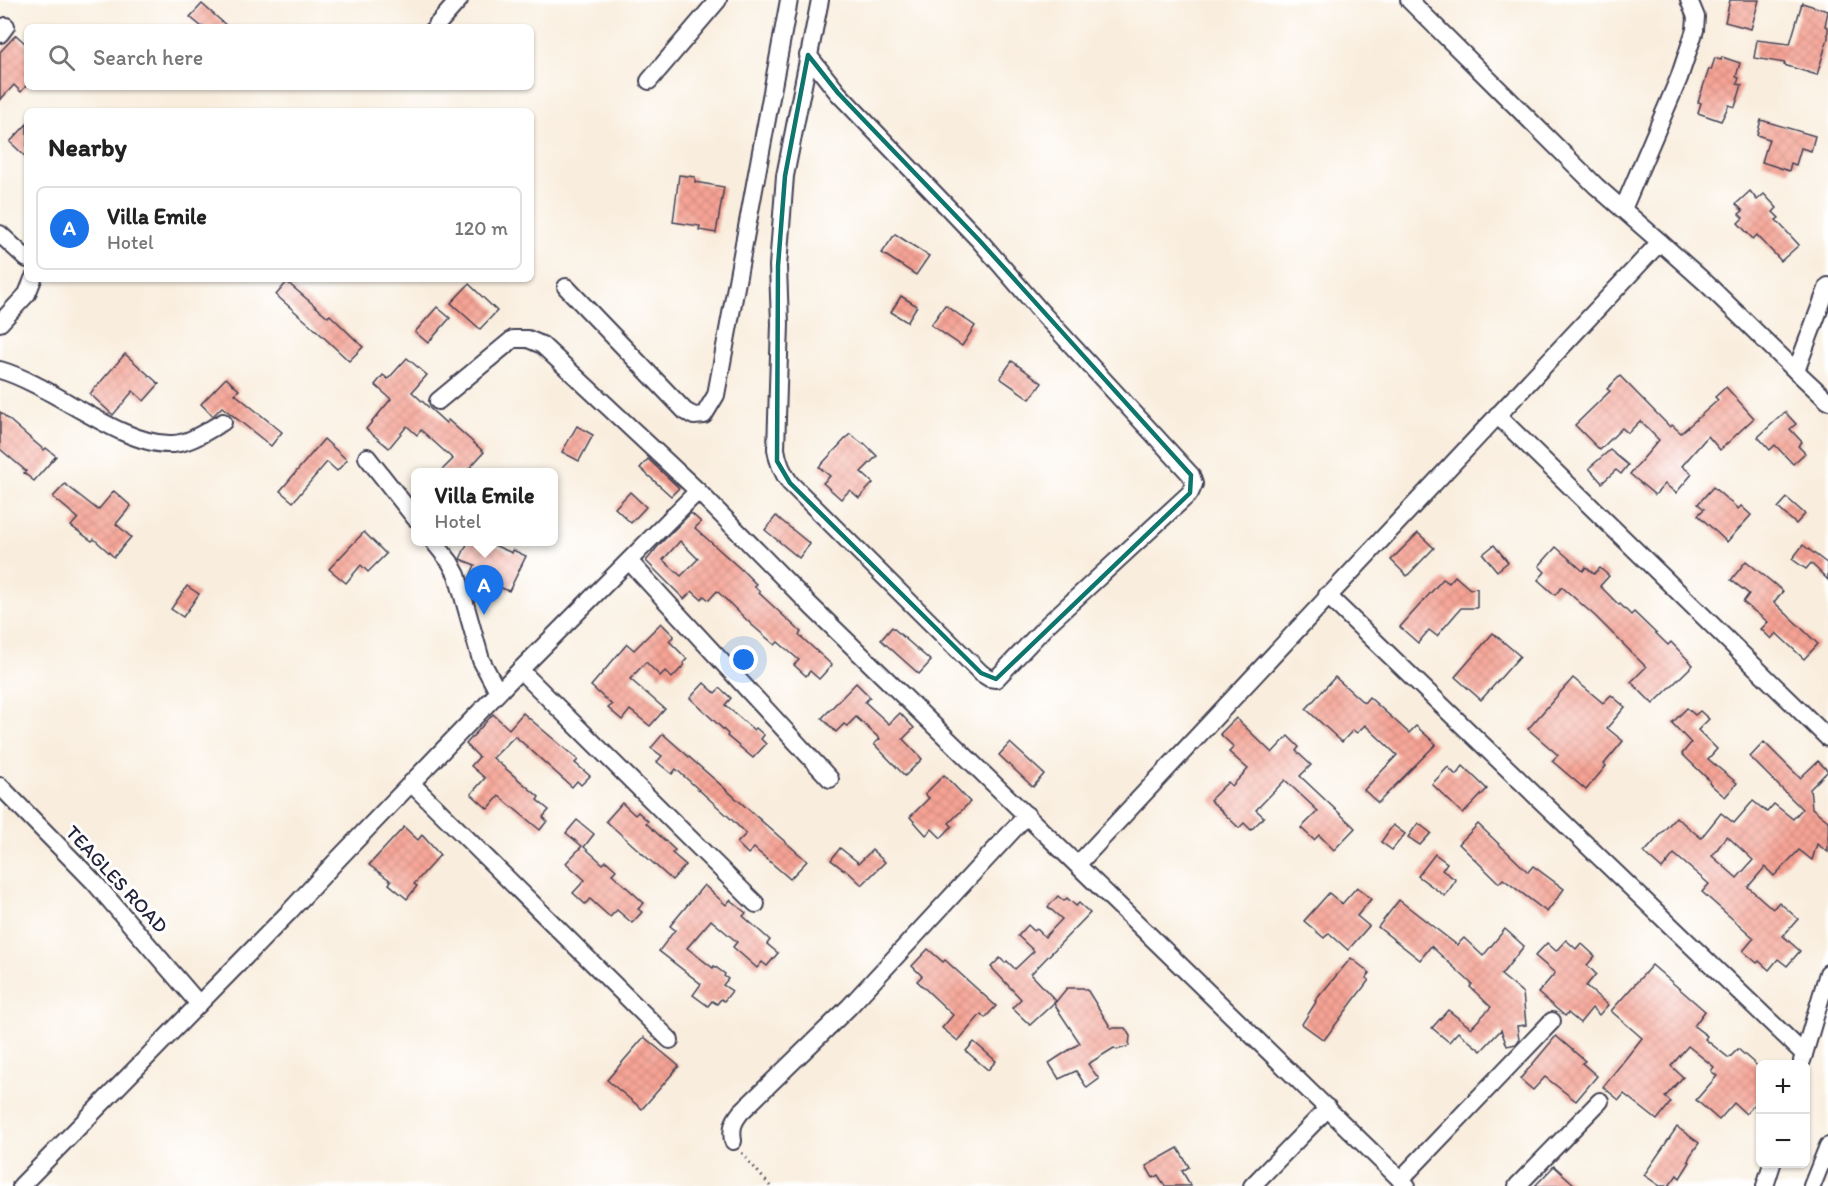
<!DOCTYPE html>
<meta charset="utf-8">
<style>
:root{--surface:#fff;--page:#f6f6f6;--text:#222;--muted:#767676;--line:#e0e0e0;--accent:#1a73e8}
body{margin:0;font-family:Itim,sans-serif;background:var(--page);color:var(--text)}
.controls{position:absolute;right:18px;bottom:18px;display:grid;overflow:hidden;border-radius:9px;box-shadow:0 2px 4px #0004}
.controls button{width:54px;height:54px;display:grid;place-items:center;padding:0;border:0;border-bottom:2px solid var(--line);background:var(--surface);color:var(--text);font:30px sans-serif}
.you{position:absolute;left:744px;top:660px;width:21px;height:21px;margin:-15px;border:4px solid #fff;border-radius:50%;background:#1a73e8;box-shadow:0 0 0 9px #1a73e833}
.badge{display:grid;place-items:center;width:39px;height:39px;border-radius:50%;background:var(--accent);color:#fff;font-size:20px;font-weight:700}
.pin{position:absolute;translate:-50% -50px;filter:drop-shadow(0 2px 3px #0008)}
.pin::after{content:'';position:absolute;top:32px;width:21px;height:18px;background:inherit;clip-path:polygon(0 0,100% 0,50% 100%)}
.popup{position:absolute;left:411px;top:468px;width:147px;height:78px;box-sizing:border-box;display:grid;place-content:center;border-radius:9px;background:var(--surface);filter:drop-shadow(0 2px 4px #0005);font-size:20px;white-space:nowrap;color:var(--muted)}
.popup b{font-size:22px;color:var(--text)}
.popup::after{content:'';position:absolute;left:50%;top:100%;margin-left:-12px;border:12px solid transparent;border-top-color:var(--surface)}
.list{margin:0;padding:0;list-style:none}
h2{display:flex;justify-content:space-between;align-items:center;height:78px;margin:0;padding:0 24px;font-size:26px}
h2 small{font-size:20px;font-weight:400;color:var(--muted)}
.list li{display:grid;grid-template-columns:39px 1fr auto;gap:18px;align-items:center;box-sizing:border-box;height:84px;margin:0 12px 12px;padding:0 12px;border:2px solid var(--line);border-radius:9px}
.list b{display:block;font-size:22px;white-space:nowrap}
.list p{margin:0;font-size:20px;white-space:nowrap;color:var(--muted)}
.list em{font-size:20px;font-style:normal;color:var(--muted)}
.icon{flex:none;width:33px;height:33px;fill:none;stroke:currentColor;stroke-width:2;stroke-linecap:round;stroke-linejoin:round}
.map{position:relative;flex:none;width:1828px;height:1186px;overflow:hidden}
.search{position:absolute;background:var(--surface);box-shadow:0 2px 4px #0004;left:24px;top:24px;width:510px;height:66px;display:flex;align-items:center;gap:15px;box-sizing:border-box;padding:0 21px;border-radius:9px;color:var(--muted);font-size:22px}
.panel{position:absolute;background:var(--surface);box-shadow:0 2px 4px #0004;left:24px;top:108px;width:510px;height:174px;border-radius:9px}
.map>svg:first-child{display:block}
.building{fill:url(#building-cross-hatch);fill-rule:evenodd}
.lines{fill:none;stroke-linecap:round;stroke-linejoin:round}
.minor-casing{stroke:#424153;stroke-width:20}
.path{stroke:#424153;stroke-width:3;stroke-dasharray:1.5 4.5;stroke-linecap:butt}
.minor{stroke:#fff;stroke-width:16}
.marked{fill:none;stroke:#0f766e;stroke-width:4.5;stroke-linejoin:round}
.labels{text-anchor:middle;stroke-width:6;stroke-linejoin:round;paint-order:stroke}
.street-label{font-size:20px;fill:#22223b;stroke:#fff}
</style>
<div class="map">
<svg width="1828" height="1186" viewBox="0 0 1828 1186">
<defs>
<pattern id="building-cross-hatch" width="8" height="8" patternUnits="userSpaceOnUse" patternTransform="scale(1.5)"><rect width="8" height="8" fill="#f6a394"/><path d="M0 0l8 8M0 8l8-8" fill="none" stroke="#d38c80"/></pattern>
</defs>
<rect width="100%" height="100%" fill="#fff"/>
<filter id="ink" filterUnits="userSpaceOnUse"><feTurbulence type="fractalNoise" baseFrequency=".0167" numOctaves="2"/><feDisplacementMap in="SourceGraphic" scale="12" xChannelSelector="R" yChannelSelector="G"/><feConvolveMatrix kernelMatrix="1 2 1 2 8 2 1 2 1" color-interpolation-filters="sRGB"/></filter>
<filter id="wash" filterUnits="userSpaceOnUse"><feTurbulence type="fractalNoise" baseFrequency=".008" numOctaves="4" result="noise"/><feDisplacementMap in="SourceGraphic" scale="24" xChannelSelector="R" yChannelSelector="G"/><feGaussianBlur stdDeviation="1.35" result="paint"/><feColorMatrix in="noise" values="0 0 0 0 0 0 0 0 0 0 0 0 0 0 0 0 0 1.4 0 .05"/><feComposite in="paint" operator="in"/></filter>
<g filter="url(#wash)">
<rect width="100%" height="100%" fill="#f9eede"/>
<g id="blocks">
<g class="building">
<polygon points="1730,0 1759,0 1751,29 1725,22"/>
<polygon points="1802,3 1828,11 1825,26 1828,27 1828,38 1817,75 1784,65 1785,63 1754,58 1757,40 1790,44"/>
<polygon points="202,4 228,27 202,27 190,17"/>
<polygon points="16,35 27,45 27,85 21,92 14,85 0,100 0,52"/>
<polygon points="1722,57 1740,63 1736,77 1739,78 1737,84 1742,85 1735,107 1729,105 1721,121 1698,113 1701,103 1698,102 1709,69 1711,70 1715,58 1721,60"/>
<polygon points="1761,120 1815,136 1811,151 1801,148 1796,165 1791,163 1789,171 1762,162 1769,139 1757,135"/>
<polygon points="27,124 27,158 10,142"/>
<polygon points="679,175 695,177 695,182 724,187 716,233 699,230 700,226 673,222"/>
<polygon points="1750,191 1757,200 1764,194 1777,208 1773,212 1779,218 1776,220 1799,245 1781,261 1757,235 1753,239 1738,223 1743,218 1739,214 1743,211 1736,204"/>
<polygon points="895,234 929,256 916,275 882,253"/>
<polygon points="287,282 328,317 330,315 363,347 349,361 316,330 276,295"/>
<polygon points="469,284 497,311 480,329 451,303"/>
<polygon points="901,296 917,306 907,322 891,312"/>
<polygon points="945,305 975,326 962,346 931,325"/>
<polygon points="437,307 450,318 428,343 415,332"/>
<polygon points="125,354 159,384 144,401 133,391 113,415 90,394"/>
<polygon points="407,358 427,375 412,392 446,423 448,420 484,452 466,472 440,472 453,459 421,430 417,435 407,426 389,448 366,429 391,399 375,385 383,375 388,379"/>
<polygon points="1012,361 1042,383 1030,399 1000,378"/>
<polygon points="1620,376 1670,427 1672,425 1681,433 1718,400 1715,397 1726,387 1754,418 1720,450 1708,436 1682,466 1692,474 1676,493 1665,484 1655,495 1630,474 1659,440 1640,421 1628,433 1622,428 1600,450 1575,425 1610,391 1607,389"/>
<polygon points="226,378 239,390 235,394 282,432 271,446 222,407 213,416 201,404"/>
<polygon points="0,412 44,450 46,448 56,456 34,481 24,473 26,471 0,449"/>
<polygon points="1785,412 1796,424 1790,429 1802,442 1798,446 1805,453 1793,464 1775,445 1770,450 1758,437"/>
<polygon points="577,426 593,435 579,461 562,452"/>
<polygon points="850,434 863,444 864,443 877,456 861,472 873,483 859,498 850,490 841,499 823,483 830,476 819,467"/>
<polygon points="324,439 347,460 337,471 327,462 293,502 280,491"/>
<polygon points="1610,450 1628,465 1621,474 1616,470 1602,483 1589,468"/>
<polygon points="648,459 679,488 671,496 640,468"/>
<polygon points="65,484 98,510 114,491 131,506 116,524 131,537 114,557 94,539 92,541 71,526 78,518 53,497"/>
<polygon points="1713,487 1738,509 1741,506 1751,515 1727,542 1698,515 1704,509 1698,504"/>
<polygon points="630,492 646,507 631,523 615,508"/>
<polygon points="1787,498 1805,514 1796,524 1778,508"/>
<path d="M691 513 701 522 695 528 744 572 756 584 754 586 760 592 759 593 801 632 799 635 832 665 819 679 810 671 806 676 794 665 799 660 778 642 775 645 753 626 717 591 709 600 704 596 701 599 692 591 684 599 646 561 660 544ZM680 541 698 559 681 576 663 560Z"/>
<polygon points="776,516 810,544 799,558 765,530"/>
<polygon points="364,532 386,554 368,572 361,565 346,583 329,569"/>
<polygon points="1418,533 1434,548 1407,576 1391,560"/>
<polygon points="468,542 487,542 512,553 513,550 526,556 509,591 494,585 487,600 473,594 469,579 475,565 460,559"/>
<polygon points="1494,545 1508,562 1497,571 1483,554"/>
<polygon points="1803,545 1828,564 1828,580 1811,563 1806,569 1792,559"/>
<polygon points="1556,547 1583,571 1586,567 1594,574 1600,568 1609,576 1600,586 1619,605 1620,604 1631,615 1634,612 1668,645 1671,642 1693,665 1653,704 1631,682 1646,667 1595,616 1562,587 1555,595 1538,580 1545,572 1539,566"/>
<polygon points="1746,561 1783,591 1774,602 1818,644 1804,659 1776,633 1771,639 1761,629 1768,622 1743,602 1749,594 1731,580"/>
<polygon points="1455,576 1470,589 1477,588 1477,608 1461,608 1437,636 1429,630 1418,643 1400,627 1443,579 1449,583"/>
<polygon points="187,586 199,594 183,617 171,609"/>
<polygon points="661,623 674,636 669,641 687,659 683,663 684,665 672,678 665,671 660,676 646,662 630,679 665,709 650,726 630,710 622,720 608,708 612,705 591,686 627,644 634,650"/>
<polygon points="892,627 931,661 919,674 881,640"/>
<polygon points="1493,633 1520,656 1481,700 1455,677"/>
<polygon points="1335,677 1364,703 1369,697 1409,733 1416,726 1436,744 1378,803 1364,790 1397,755 1365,725 1357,733 1353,730 1342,742 1306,709"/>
<polygon points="1573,678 1603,703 1611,695 1625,707 1607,728 1623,741 1604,764 1606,766 1586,790 1552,761 1558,755 1528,729"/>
<polygon points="704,683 715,693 720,688 731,698 725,705 754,730 756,728 764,735 761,739 766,744 753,758 727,736 728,734 690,698"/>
<polygon points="856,683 870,697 865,702 889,724 900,713 914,728 903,739 922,759 905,776 874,744 880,739 856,717 847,726 844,724 836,732 822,718"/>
<polygon points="1687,708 1695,715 1700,711 1709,719 1698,730 1717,749 1708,759 1737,783 1725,797 1709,783 1710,781 1682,754 1691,743 1672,723"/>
<polygon points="523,713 578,760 575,763 590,776 581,785 577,781 572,787 515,736 493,758 539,797 537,800 549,810 543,817 547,821 540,830 499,796 488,809 471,794 485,778 471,766 479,757 466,744 493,714 509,729"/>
<polygon points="1236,718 1272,753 1288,736 1299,747 1296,751 1311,765 1300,776 1355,828 1334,850 1319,835 1314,840 1301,828 1318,811 1285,780 1256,810 1264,817 1251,830 1244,823 1239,828 1210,800 1228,782 1232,786 1248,769 1229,752 1234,747 1220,734"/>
<polygon points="663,734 807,861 790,879 754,848 748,854 737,843 746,834 730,818 676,769 672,774 657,762 662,756 651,748"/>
<path d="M1764 742 1800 778 1818 761 1828 771 1810 789 1812 808 1828 821V852L1817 844 1812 860 1799 850 1774 876 1765 867 1748 887 1773 909 1779 902 1798 919 1783 936 1800 951 1787 966 1778 959 1769 970 1759 961 1757 963 1743 951 1754 938 1702 892 1709 884 1674 854 1662 869 1644 853 1676 817 1701 838 1721 813 1734 823 1753 801 1767 812 1774 804 1793 819 1802 809 1750 757ZM1727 836 1753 860 1737 878 1712 856Z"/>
<polygon points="1010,743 1044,774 1033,787 999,755"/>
<polygon points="1463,766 1487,789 1463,814 1432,784 1448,767 1456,775"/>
<polygon points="944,775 970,802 949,823 952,826 941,838 932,829 926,835 910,817 929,798 925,794"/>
<polygon points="622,803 635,815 638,812 648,821 646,823 675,850 672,853 686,865 672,880 606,821"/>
<polygon points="577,820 594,834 584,847 603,864 606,861 616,870 612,874 644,903 638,909 642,912 632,923 617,910 610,917 590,899 585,904 573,893 585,880 566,863 582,846 566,833"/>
<polygon points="1418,823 1431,833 1420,845 1408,837"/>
<polygon points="1478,824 1528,872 1533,866 1564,889 1547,912 1503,879 1499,883 1459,844"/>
<polygon points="1393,825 1405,834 1392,850 1381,842"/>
<polygon points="404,827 418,840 422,835 440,855 414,884 417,886 407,899 389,884 391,881 369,865"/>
<polygon points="840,848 859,863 872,850 885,862 862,885 845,869 844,870 831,860"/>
<polygon points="1435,854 1447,863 1442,870 1456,880 1445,896 1418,876"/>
<polygon points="704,885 726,905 730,900 746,913 743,916 770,940 767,944 778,953 767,966 762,962 757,968 733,947 737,942 711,920 687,948 713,968 714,966 725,974 724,976 728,979 723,985 732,991 724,1001 721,999 717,1004 712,1001 708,1006 693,995 701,984 659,951 675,930 670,926"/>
<polygon points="1357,887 1371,899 1357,916 1369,926 1348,950 1329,933 1324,938 1304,921 1329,893 1342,904"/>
<polygon points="1058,896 1064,901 1067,898 1076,906 1079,903 1090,913 1031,974 1056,1001 1030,1025 1012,1008 1021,999 991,967 1000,958 1005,963 1007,961 1015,969 1034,951 1018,936 1028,925 1034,931 1037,929 1045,937 1062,919 1048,907"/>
<polygon points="1399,900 1457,945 1464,938 1483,956 1505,929 1524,946 1501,975 1523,993 1526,1025 1517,1026 1519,1040 1516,1044 1507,1046 1501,1030 1481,1051 1458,1032 1449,1042 1432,1028 1448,1010 1471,1028 1491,1007 1470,987 1472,984 1431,946 1420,960 1378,927"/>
<polygon points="1566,940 1576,949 1581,943 1595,956 1587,965 1596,974 1586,986 1608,1005 1599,1015 1592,1008 1580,1023 1568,1013 1565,1016 1538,993 1555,973 1535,956 1547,943 1556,951"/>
<polygon points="928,949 943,962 945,960 996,1006 985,1018 981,1014 958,1041 942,1028 953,1015 917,981 922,976 912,966"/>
<polygon points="1351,958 1370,973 1366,978 1369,980 1324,1040 1302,1024 1316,1002 1315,1001"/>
<polygon points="1652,965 1705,1011 1694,1026 1707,1036 1705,1039 1729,1058 1738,1049 1761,1069 1761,1097 1746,1114 1734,1103 1719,1120 1696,1100 1717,1076 1711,1071 1714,1067 1688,1046 1671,1066 1683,1077 1665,1097 1671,1102 1657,1120 1624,1094 1619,1100 1603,1087 1642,1038 1611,1011"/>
<polygon points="1067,988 1083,988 1088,991 1111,1028 1125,1028 1130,1036 1129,1046 1117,1050 1114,1048 1088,1064 1099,1079 1087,1088 1076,1071 1059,1079 1049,1063 1080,1043 1054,1004"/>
<polygon points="1556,1036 1585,1061 1582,1063 1597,1076 1576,1101 1545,1077 1533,1090 1520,1079"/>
<polygon points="644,1037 679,1066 642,1109 607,1080"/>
<polygon points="974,1042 996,1061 988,1070 966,1051"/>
<polygon points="1677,1127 1699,1143 1690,1156 1688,1161 1690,1162 1680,1178 1677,1175 1669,1186 1660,1186 1644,1175"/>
<polygon points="1178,1148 1189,1167 1182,1171 1191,1186 1165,1186 1158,1175 1153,1178 1146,1166"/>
<polygon points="1554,1166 1576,1186 1535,1186"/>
</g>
</g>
</g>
<g filter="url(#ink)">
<use href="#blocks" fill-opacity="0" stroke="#424153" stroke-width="1.5"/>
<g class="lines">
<g class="minor-casing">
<g id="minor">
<polyline points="435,27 459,0"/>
<polyline points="0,34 6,26"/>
<path d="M808 55 838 93 979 240 1042 313 1191 475 1194 484 1190 493 1048 624 996 679 989 678 981 673 790 483C782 472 778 463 776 449L780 324 778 266 785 176 820 0"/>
<polyline points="649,81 718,0"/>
<polyline points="1623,209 1679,78 1695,30 1696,17 1689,0"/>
<polyline points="0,234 27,259"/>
<polyline points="1660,242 1707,284 1796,371 1828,286"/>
<polyline points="566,287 685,411 694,416 704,415 716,395 789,0"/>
<polyline points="0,323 27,294 33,279"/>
<path d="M0 370C53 385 122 447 173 444 191 443 208 430 223 422"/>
<polyline points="1796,371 1828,401"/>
<polyline points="438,401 513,339 528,339 542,345 698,491"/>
<polyline points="1497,415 1828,738"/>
<polyline points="367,457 415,518"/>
<polyline points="434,542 450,562 457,575 481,660 498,692"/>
<polyline points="629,561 830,779"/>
<polyline points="1327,595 1804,1054"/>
<polyline points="520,670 756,904"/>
<polyline points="411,783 670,1040"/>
<polyline points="0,786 94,882 199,1004"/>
<polyline points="1078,864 1660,242 1596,186 1409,0"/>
<polyline points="1802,1061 1828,973"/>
<path d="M733 1141C731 1128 733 1122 741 1112L849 1007 1027 815"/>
<polyline points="1400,1180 1552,1021"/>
<polyline points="21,1186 289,912 340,857 520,670 698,491 811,606 1407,1186"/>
<polyline points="1252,1186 1328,1108"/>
<polyline points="1517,1186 1600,1101"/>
<polyline points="1765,1186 1772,1164"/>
<polyline points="1812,1186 1828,1146"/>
</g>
</g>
<polyline class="path" points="742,1153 770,1186"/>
<use href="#minor" class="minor"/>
</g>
</g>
<path class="marked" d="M808 55 838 93 979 240 1191 475 1190 493 996 679 981 673 790 483 777 461 778 266 785 176Z"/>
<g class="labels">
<g class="street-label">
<text transform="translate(117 879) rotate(47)" y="7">TEAGLES ROAD</text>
</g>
</g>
</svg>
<div class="controls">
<button>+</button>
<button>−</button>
</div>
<div class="you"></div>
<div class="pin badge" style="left:484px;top:615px">A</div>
<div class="popup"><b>Villa Emile</b>Hotel</div>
<div class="search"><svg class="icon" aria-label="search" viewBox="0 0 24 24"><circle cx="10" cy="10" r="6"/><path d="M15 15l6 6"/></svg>Search here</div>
<section class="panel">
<h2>Nearby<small></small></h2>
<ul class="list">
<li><span class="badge">A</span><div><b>Villa Emile</b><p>Hotel</p></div><em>120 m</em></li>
</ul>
</section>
</div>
